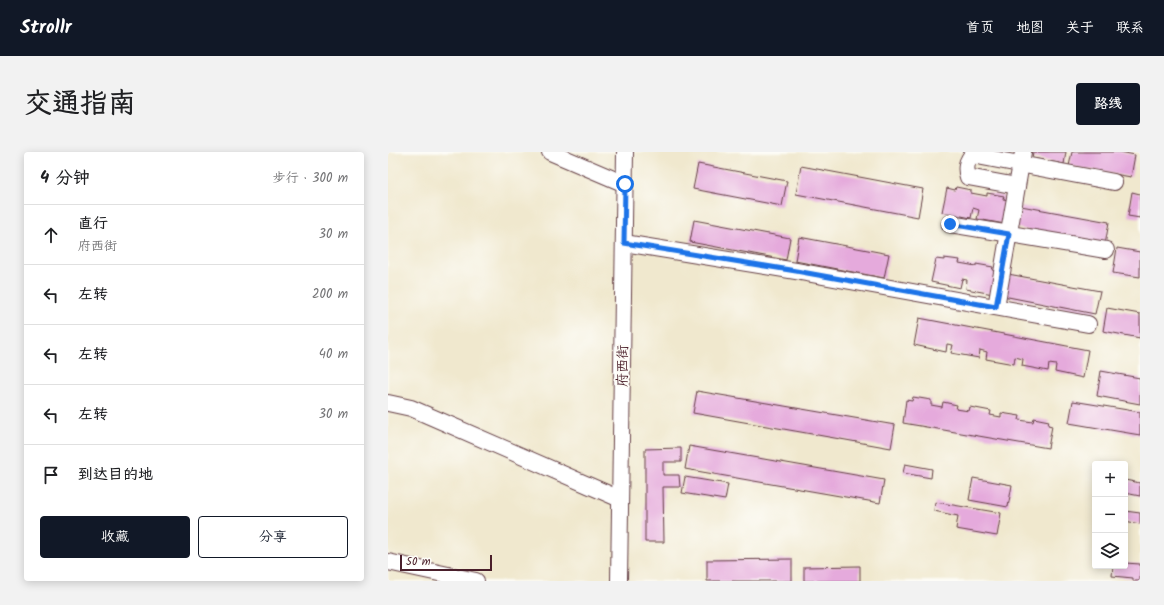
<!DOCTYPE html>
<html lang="zh">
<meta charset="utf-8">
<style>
:root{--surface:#fff;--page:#f2f2f2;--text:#202124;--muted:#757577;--line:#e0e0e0;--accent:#111827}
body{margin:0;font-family:Kalam,"LXGW WenKai TC",sans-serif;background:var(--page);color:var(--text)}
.controls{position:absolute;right:12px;bottom:12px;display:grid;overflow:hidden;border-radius:4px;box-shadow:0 2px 10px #0003}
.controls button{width:36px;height:36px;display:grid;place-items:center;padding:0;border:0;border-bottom:1px solid var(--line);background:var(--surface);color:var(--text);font:20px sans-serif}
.scale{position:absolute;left:12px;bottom:10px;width:92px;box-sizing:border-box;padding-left:4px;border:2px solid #4a1f2b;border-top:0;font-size:11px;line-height:14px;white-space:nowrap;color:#4a1f2b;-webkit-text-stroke:3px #fdfcf7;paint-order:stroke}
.stop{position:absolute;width:12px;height:12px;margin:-9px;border:3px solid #1a73e8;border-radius:50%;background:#fff}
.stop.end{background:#1a73e8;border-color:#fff;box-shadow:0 1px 4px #0008}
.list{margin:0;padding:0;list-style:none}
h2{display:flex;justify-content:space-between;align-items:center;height:52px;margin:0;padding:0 16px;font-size:17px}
h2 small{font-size:13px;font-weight:400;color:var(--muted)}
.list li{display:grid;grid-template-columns:26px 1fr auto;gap:12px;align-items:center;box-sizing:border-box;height:60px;padding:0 16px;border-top:1px solid var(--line)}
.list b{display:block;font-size:15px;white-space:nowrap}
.list p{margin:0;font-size:13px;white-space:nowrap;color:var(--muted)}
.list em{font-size:13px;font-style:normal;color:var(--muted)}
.actions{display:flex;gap:8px;padding:12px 16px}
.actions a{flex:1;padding:9px 0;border:1px solid var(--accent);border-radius:4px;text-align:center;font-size:14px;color:var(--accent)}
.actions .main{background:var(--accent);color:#fff}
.icon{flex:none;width:22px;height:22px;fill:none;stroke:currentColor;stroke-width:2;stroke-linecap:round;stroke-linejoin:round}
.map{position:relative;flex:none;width:752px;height:429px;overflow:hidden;border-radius:4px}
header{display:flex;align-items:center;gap:24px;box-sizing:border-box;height:56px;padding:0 20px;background:var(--accent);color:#fff}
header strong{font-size:19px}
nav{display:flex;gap:22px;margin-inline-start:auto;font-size:14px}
.intro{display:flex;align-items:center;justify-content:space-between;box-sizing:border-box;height:96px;padding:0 24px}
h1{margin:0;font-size:28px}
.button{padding:10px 18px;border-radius:4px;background:var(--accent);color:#fff;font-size:14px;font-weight:700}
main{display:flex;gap:24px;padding:0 24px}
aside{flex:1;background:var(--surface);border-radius:4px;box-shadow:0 2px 10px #0003}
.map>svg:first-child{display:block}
.building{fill:#e5aadc}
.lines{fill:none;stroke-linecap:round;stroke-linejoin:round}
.minor-casing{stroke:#633d43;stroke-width:18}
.minor{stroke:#fff;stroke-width:16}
.route{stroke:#1a73e8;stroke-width:5}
.labels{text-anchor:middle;stroke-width:3.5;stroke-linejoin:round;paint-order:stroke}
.street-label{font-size:14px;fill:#4a1f2b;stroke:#fdfcf7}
</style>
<header>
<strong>Strollr</strong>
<nav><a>首页</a><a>地图</a><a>关于</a><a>联系</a></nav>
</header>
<div class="intro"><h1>交通指南</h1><a class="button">路线</a></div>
<main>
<aside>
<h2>4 分钟<small>步行 · 300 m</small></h2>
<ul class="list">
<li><svg class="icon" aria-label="ahead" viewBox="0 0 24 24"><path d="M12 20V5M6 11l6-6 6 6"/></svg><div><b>直行</b><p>府西街</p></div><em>30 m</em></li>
<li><svg class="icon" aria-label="left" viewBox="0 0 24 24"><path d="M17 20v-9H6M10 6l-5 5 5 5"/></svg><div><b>左转</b></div><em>200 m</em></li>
<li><svg class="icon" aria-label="left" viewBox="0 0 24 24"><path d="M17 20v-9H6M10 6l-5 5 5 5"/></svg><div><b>左转</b></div><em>40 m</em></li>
<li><svg class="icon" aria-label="left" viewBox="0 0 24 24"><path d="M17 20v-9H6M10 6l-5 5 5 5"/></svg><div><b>左转</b></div><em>30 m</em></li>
<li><svg class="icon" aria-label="arrive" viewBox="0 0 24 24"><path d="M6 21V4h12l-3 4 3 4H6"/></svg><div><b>到达目的地</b></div></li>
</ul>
<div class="actions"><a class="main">收藏</a><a>分享</a></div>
</aside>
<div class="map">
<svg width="752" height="429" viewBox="0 0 752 429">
<rect width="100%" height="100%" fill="#fdfcf7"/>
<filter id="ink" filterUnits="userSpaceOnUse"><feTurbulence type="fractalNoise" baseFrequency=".025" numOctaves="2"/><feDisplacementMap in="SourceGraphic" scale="8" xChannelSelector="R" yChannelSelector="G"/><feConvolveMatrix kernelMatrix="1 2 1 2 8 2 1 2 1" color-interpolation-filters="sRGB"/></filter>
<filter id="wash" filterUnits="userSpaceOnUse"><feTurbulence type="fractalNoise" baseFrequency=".012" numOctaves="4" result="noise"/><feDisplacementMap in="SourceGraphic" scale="16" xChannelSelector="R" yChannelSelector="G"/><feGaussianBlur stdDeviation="0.9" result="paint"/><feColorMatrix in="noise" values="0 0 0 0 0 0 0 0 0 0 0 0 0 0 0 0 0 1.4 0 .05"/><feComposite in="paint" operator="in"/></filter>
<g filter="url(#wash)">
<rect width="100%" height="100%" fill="#f0e8ce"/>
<g id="blocks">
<g class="building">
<polygon points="645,0 678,0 676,12 644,6"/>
<polygon points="684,0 732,0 747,3 743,25 681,14"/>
<polygon points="310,12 399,29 394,54 305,37"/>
<polygon points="413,14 535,37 530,65 408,42"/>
<polygon points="568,35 583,38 583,41 599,44 599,41 616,44 615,47 621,48 617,72 589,67 591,58 585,56 583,66 554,60 559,36 567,38"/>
<polygon points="744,40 752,42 752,66 740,64"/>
<polygon points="633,54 721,70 717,93 629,76"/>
<polygon points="306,68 402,86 398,108 302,90"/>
<polygon points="411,85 501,102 496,126 407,109"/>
<polygon points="729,96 752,100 752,125 725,121"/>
<polygon points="556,106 572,108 571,111 588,114 588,112 605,115 604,118 610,119 605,142 578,137 579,128 574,127 572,136 543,130 548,107 556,108"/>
<polygon points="620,122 712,139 707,162 615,144"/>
<polygon points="719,156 752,162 752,186 715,179"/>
<polygon points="531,166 700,198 695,226 667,220 668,213 661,212 660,219 634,214 635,207 627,205 626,212 598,207 599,200 592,198 591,206 563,201 565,193 559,192 558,200 526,193"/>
<polygon points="713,219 752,226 752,252 709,244"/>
<polygon points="309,239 507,273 503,296 305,261"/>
<polygon points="525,245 543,248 543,253 554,255 555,250 569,253 568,257 581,259 582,255 603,259 602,263 613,265 613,261 632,264 631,268 645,270 646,266 661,269 660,273 664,274 660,296 515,271 518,248 524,249"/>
<polygon points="685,249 752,260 752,283 681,271"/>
<polygon points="301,294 496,328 492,351 297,317"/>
<polygon points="293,296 293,310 275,310 275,323 291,323 292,335 275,335 276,390 257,390 257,297"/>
<polygon points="517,312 544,317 543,326 515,321"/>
<polygon points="297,325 340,332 337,348 294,341"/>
<polygon points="585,326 624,333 620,355 581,348"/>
<polygon points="737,328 752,331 752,344 737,341"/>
<polygon points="547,350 613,361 609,384 568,377 570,364 546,359"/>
<polygon points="737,359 752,361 752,372 737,369"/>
<polygon points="404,407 404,429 319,429 319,408"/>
<polygon points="737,411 752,412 752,429 745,429 745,426 724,424 725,414 737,414"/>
<polygon points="472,414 472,429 416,429 416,415"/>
</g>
</g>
</g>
<g filter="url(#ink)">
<use href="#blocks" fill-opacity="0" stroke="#633d43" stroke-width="1"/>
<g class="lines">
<g class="minor-casing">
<g id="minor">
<polyline points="162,0 237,32"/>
<path d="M629 34 580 25C577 16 578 10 584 3L726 30"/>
<polyline points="562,72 718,98"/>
<polyline points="236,91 408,119 700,172"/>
<polyline points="608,155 635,0"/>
<polyline points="0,251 23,256 232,347"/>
<polyline points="0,410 88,429"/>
<polyline points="231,429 237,0"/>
</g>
</g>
<use href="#minor" class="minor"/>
</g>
</g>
<g class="lines" filter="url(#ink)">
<polyline class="route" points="237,32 236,91 408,119 608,155 621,82 562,72"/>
</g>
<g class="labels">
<g class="street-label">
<text transform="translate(234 214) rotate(-89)" y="5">府西街</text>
</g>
</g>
</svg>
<div class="controls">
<button>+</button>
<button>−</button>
<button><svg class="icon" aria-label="layers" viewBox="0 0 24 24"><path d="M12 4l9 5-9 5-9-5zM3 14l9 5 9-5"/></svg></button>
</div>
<div class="scale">50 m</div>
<div class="stop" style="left:237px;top:32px"></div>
<div class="stop end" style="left:562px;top:72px"></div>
</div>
</main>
